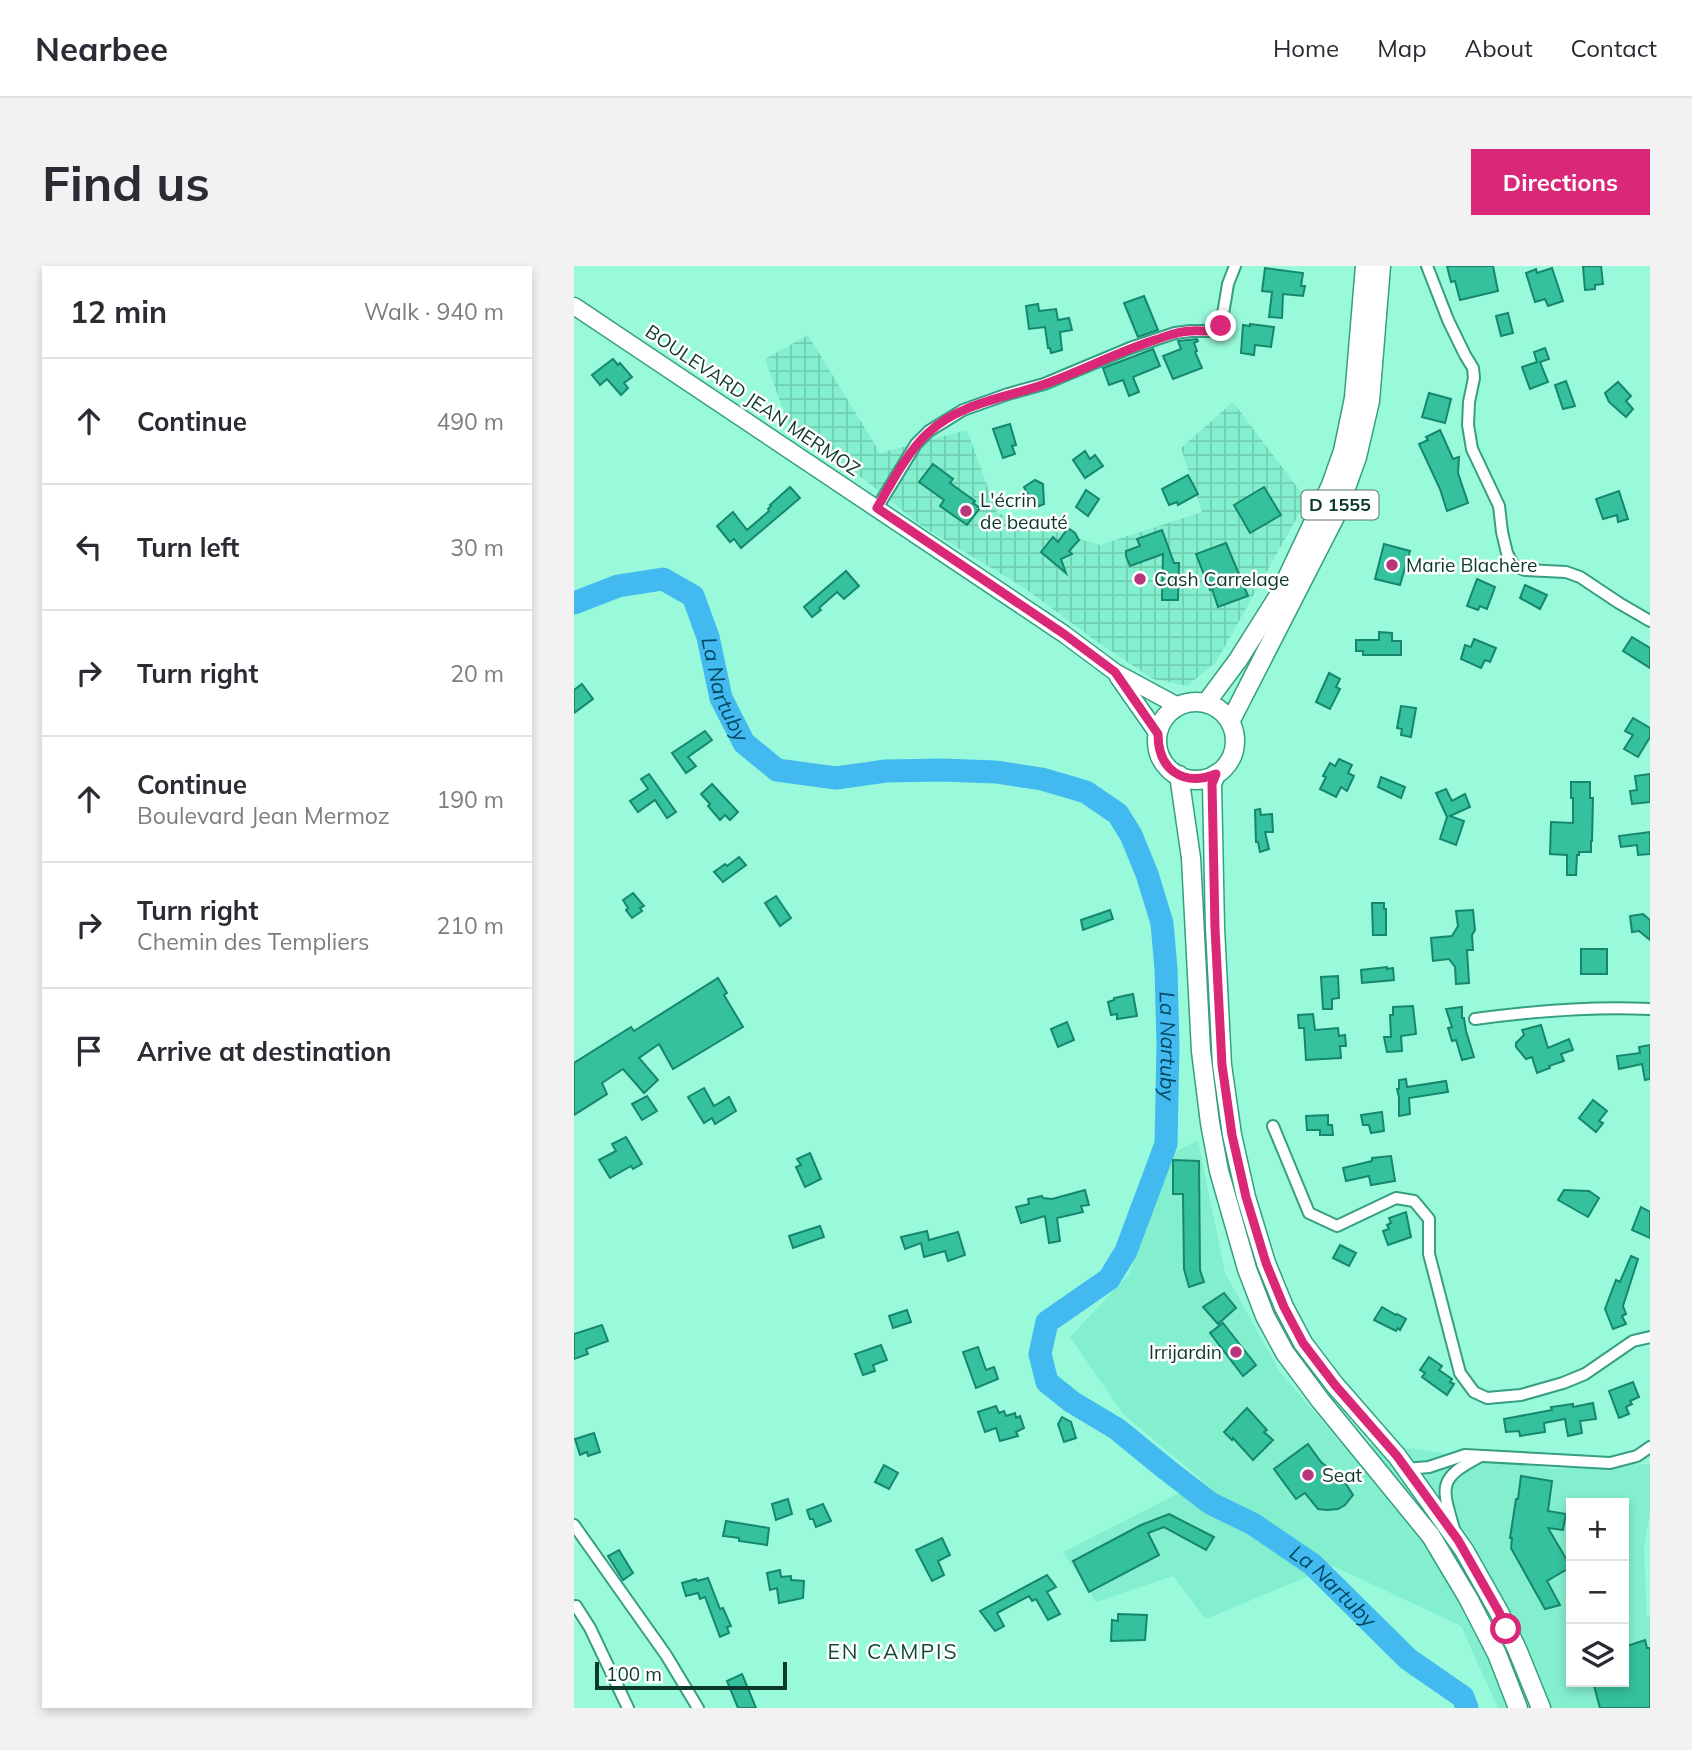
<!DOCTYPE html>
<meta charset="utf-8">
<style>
:root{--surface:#fff;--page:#f2f2f3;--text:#2b2b33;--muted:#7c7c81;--line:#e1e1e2;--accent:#db2777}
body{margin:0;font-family:Mulish,sans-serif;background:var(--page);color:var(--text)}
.controls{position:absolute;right:21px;bottom:21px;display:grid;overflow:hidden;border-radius:0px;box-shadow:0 4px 10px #0003}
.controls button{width:63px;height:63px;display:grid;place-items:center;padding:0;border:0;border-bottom:2px solid var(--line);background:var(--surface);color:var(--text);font:35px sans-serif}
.scale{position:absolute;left:21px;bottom:18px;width:192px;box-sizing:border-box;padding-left:7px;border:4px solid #0d392d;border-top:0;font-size:19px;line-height:24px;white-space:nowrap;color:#0d392d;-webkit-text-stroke:5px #fff;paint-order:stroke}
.stop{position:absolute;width:21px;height:21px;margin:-16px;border:5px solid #db2777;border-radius:50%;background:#fff}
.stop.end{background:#db2777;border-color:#fff;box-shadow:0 2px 7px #0008}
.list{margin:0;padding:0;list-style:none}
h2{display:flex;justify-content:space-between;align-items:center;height:91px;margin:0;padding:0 28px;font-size:30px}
h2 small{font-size:23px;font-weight:400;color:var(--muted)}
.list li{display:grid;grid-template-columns:46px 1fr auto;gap:21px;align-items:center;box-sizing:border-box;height:126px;padding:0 28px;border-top:2px solid var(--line)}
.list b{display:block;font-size:26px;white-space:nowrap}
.list p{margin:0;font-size:23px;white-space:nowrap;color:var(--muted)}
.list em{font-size:23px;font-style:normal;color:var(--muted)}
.icon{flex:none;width:38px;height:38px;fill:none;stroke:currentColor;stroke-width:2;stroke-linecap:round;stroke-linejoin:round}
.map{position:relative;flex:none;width:1076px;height:1442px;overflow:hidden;border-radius:0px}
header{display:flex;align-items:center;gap:42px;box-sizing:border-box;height:98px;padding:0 35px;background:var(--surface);border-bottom:2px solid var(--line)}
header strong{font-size:33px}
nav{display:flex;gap:38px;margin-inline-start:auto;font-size:24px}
.intro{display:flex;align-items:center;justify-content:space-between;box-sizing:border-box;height:168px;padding:0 42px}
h1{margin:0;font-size:49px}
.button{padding:18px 32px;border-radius:0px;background:var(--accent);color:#fff;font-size:24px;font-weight:700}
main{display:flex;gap:42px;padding:0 42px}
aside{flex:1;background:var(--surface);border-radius:0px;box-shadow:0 4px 10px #0003}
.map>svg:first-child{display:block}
.built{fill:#83efce;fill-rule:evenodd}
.industrial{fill:url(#industrial-grid)}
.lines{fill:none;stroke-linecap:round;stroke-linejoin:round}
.river{stroke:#43baef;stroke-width:23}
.building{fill:#35c19d;stroke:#16876c;stroke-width:2}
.minor-casing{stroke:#379e82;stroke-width:14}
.secondary-casing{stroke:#379e82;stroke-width:19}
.primary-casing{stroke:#379e82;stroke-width:21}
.minor{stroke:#fff;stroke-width:10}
.secondary{stroke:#fff;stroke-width:16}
.primary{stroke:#fff;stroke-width:18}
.route{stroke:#db2777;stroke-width:9}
.poi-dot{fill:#b9357c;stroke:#fff;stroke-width:2.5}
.labels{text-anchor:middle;stroke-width:5;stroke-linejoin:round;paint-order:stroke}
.shield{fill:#fff;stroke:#56746c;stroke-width:2}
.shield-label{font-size:18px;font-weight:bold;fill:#0d392d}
.street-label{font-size:19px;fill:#0d392d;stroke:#fff}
.poi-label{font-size:19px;fill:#0d392d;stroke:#fff;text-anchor:start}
.water-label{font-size:21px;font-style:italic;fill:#024963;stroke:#fff}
.neighbourhood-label{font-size:21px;letter-spacing:2px;fill:#0f4738;stroke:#fff}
</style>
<header>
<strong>Nearbee</strong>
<nav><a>Home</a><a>Map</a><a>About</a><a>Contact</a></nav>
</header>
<div class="intro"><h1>Find us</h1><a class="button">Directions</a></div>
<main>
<aside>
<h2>12 min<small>Walk · 940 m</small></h2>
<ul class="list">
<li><svg class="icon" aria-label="ahead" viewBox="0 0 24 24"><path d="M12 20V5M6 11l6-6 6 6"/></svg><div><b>Continue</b></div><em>490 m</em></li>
<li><svg class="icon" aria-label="left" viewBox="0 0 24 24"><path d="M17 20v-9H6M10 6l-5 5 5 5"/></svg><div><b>Turn left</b></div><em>30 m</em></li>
<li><svg class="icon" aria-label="right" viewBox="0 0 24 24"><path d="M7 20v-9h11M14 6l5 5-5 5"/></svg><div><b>Turn right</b></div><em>20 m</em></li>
<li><svg class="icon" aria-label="ahead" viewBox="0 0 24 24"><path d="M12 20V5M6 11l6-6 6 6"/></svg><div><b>Continue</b><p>Boulevard Jean Mermoz</p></div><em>190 m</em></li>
<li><svg class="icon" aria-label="right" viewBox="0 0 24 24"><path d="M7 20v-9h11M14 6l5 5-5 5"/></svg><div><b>Turn right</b><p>Chemin des Templiers</p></div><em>210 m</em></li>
<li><svg class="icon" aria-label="arrive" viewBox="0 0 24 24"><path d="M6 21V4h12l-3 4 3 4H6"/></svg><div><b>Arrive at destination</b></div></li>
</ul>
</aside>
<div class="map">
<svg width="1076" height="1442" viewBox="0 0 1076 1442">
<defs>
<pattern id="industrial-grid" width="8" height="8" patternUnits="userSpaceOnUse" patternTransform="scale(1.75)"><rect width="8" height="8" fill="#83efce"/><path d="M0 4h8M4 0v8" fill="none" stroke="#70ceb1"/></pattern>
</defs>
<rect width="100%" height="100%" fill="#98fadb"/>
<path class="built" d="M624 874 651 1007 706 1106 765 1175 840 1183 981 1203 1076 1198V1246L1070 1281 1073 1350H1076V1442H924L887 1360 759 1300 632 1353 599 1310 522 1336 489 1286 629 1215 550 1149 496 1071 555 1008 599 887ZM997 1237H1050V1416H997Z"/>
<polygon class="industrial" points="234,69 306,187 393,164 423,247 526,279 628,246 607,182 659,136 733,234 642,396 613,420 579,413 522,375 449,321 346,259 291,214 216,163 191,93"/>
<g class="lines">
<path class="river" id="s1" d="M0 337 44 320 89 313 119 330 134 371 147 432 170 477 203 504 262 512 312 505 368 504 422 506 468 513 512 526 544 548 557 569 573 608 588 657 592 703 594 780 592 878 552 985 535 1013 473 1056 466 1088 473 1116 498 1136 543 1163 592 1203 636 1237 679 1258 738 1298 834 1393 889 1431 893 1442"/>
</g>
<g class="building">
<polygon points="873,0 919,0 924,25 886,34 881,15 877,16"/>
<polygon points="1009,0 1027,0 1029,18 1021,19 1021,23 1011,24"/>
<polygon points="691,2 729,7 727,20 731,20 729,30 709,28 708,52 695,51 698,26 688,25"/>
<polygon points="978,2 989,35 974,40 971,33 961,36 952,7 962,3 963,7"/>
<polygon points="570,30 584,64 564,71 550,37"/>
<polygon points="464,38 465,45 482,43 484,54 495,52 498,64 486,66 488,84 477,87 476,82 474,82 471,61 455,63 452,40"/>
<polygon points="934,47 939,67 927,70 922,50"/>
<polygon points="676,58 700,61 697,81 681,79 680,89 667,87 669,59 676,60"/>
<polygon points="623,73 624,75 620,77 623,85 621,86 628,102 599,113 589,90 607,83 604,75"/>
<polygon points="971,82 975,93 966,96 974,116 956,123 948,101 963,96 960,86"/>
<polygon points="579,83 586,100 559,111 565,126 555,130 549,114 535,119 529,102"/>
<polygon points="39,93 44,99 46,97 58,111 50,117 54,122 47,129 33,113 26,119 18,109"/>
<polygon points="992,115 1001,140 989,143 981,119"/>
<polygon points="1044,116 1057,130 1052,135 1059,143 1052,151 1035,136 1031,127"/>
<polygon points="855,127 877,133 871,157 848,151"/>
<polygon points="436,158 442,179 438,180 441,188 429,192 419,163"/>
<polygon points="866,164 879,193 885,191 884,207 894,237 873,245 866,223 845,178 854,174 852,171"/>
<polygon points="511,185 516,193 521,189 529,200 511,212 499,194"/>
<polygon points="359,198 379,213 376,217 401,235 399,237 406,242 393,259 366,240 370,234 345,216"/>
<polygon points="614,209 624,228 604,239 603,236 595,239 588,223"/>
<polygon points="461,214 469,218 470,238 460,242 450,221"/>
<polygon points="216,221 226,232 167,282 160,273 156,276 143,260 159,246 173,264 195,245 194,243 197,240 196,239"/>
<polygon points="690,221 707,249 676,267 660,239"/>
<polygon points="512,224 525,233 514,250 502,241"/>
<polygon points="1045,225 1054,253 1044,256 1043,249 1029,253 1022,233"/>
<polygon points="494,262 501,267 505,274 495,285 498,288 487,293 492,307 467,286 479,271 484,276"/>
<polygon points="588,264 600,297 605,297 604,334 588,334 589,288 556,300 552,290 552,285 566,280 563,273"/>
<polygon points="652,277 674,330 644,341 638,323 636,324 622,288"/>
<polygon points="810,278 836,285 826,319 801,313"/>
<polygon points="272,305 285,320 270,333 263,326 245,342 247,344 238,351 230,341"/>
<polygon points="903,313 921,321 913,343 906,340 904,344 893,340"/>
<polygon points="951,319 973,329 966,343 946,332"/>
<polygon points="805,366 818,367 818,375 827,375 827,389 789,389 789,385 782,385 782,374 805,374"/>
<polygon points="1058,371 1076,382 1076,402 1049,385"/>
<polygon points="900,373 922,382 916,396 911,394 907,402 887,393 891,379 897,381"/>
<polygon points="755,407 766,413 762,421 766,423 756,443 742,436"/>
<polygon points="8,418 19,433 0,447 0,424"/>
<polygon points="827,440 842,442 837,471 827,469 828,463 823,462"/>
<polygon points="1059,452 1076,462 1076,471 1064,491 1050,483 1059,469 1051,465"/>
<polygon points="131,465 138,474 114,491 122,500 112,507 98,487"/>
<polygon points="765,493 778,499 774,507 780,510 773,525 767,521 762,531 746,523 752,511 749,510 756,497 761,500"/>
<polygon points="75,508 102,546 93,552 81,534 64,546 56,535 74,523 67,513"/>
<polygon points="1076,508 1076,536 1058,538 1056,525 1063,524 1061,510"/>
<polygon points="807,511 831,521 827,532 804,521"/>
<polygon points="997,516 1016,516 1016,532 1019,532 1018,575 1017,575 1017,586 1005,586 1005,589 1003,589 1002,609 993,609 993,589 976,588 977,556 999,557 999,532 997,532"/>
<polygon points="138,518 164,546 156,554 151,549 146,554 134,540 136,538 127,528"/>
<polygon points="872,523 878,535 891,528 896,541 876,550 890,555 882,579 866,573 873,551 862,527"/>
<polygon points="686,543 687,549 698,548 699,566 691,566 695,583 686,586 684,576 682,576 681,544"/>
<polygon points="1076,566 1076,588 1064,589 1063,579 1047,581 1045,570"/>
<polygon points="165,591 172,599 149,616 140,606 151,598 153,600"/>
<polygon points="59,627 70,640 66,642 68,645 58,652 52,644 54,642 49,634"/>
<polygon points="202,630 217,652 206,660 191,637"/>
<polygon points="798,637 810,637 810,643 812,643 812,669 799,669"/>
<polygon points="536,644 539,653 509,664 507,654"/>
<polygon points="899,644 901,664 898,669 899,684 893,684 895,717 882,718 881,701 875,693 859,695 857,672 878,670 884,660 882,645"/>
<polygon points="1069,648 1076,654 1076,674 1065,665 1058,666 1056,650"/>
<rect x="1007" y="683" width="26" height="25"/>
<polygon points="813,701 813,703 819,702 820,714 788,717 787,704"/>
<polygon points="764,710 765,732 758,733 758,743 749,743 747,711"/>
<polygon points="144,712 153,727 150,729 169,761 99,803 85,778 65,792 84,814 70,827 49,803 28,817 33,828 0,849 0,797 57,761 60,765"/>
<polygon points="559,728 563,750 543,753 543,748 537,749 534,736 540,734 540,732"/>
<polygon points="839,740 842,768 827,770 828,785 813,786 810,771 817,771 816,749 819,749 819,741"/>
<polygon points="888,741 888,752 890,752 892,765 900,791 888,794 882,774 878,775 874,762 878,761 872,743"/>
<polygon points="739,748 741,764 764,762 765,770 771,769 772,780 766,780 767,792 732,794 730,762 725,762 724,749"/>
<polygon points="493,756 500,774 484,781 477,763"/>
<polygon points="967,759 974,782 995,773 999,784 987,788 990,795 975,800 976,802 963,807 958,791 952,793 942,781 942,777 950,769 948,764"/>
<polygon points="1076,779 1076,813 1071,814 1068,798 1045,803 1043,790 1066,787 1065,781"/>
<polygon points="832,813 833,821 872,815 874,826 835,832 836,848 825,850 825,831 823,823 825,823 825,814"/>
<polygon points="130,822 140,840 155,831 162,845 141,858 138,852 130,857 114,831"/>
<polygon points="73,830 83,845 68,854 58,838"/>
<polygon points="1019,834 1033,845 1025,855 1029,857 1022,866 1005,852"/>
<polygon points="808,846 810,865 797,867 795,859 789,859 787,849"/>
<polygon points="754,849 754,859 758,859 759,869 746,869 746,864 733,864 732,850"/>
<polygon points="52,871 68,898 59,903 57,900 36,912 25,894 42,885 38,878"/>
<polygon points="236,887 247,913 231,921 222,901 227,899 223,893"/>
<polygon points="817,890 821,915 797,919 795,910 772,915 769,902 798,895 798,892"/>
<polygon points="599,894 625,895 626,1004 630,1016 615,1021 610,1003 609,928 599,928"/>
<polygon points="511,924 515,939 507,940 509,946 483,952 486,975 475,977 471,950 447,957 442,941 455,938 454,933 468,930 469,932 478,933"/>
<polygon points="990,924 1015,925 1025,932 1014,951 984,934"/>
<polygon points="1067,941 1076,946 1076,972 1058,964"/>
<polygon points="832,946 837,971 814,979 809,965 815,963 813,959 817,957 815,952"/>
<polygon points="246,960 250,971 219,982 215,970"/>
<polygon points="353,965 355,974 384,966 391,989 374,995 371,985 350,991 347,977 331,983 327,971"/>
<polygon points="766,979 782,987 775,1000 759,992"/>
<polygon points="1057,990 1064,993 1049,1040 1052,1048 1048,1050 1052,1058 1039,1063 1031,1043 1042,1014 1046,1016"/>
<polygon points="650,1027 662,1042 644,1058 629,1041"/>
<polygon points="808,1041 822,1049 823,1048 832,1053 826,1064 824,1062 822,1065 800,1054"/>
<polygon points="333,1044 337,1056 319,1062 315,1050"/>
<polygon points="649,1057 682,1099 669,1110 636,1067"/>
<polygon points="28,1059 34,1075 12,1083 14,1088 0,1093 0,1068"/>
<polygon points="307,1079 313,1094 299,1099 301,1105 289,1109 281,1088"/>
<polygon points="404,1081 412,1104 420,1101 424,1113 402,1122 389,1086"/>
<polygon points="855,1091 868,1100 865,1104 878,1113 876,1116 880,1118 873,1129 848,1111 851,1107 846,1104"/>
<polygon points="1059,1116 1065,1131 1056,1135 1058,1138 1052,1141 1055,1148 1045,1152 1035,1125"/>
<polygon points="1019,1137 1022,1153 1006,1155 1008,1167 994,1170 991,1153 970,1157 971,1166 946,1170 945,1165 932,1166 930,1153 978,1144 977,1141 999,1138 999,1141"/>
<polygon points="422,1140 425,1147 430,1145 432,1150 441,1147 442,1152 446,1150 450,1162 442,1166 444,1170 426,1175 422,1162 411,1166 404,1146"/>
<polygon points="673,1142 693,1164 690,1166 699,1174 679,1194 659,1172 658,1174 650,1166"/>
<polygon points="488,1151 497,1156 502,1172 490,1176 484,1158"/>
<polygon points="20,1167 26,1186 14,1190 13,1186 6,1189 1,1173"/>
<polygon points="734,1178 747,1196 770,1215 779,1229 771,1239 764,1243 753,1244 744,1243 731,1227 722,1233 700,1203"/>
<polygon points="310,1199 324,1207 315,1223 301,1216"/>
<polygon points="947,1210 978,1215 974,1245 992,1248 989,1264 974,1262 997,1301 973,1315 986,1339 971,1343 937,1282 938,1272 936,1272 942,1233 944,1233"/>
<polygon points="214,1233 218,1248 202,1254 198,1238"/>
<polygon points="249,1238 257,1255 242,1261 239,1253 236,1253 233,1244"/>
<polygon points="595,1248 640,1271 632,1284 590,1261 574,1267 585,1289 515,1326 499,1295 567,1259"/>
<polygon points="152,1255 195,1262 193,1279 165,1275 165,1272 149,1270"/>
<polygon points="368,1272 376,1289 364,1295 370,1309 358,1315 342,1284"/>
<polygon points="45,1284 59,1307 49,1314 34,1290"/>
<polygon points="206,1304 207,1311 217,1310 217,1314 230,1315 229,1332 205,1337 203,1322 196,1324 193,1307"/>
<polygon points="473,1309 482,1321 473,1326 486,1348 474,1354 462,1333 458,1335 455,1330 423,1347 430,1360 421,1365 406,1345"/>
<polygon points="134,1312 146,1343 149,1342 157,1360 153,1361 155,1367 146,1371 131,1331 126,1333 124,1327 112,1330 108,1317 122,1313 123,1315"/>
<polygon points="544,1348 573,1349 571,1374 537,1375 538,1354 544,1355"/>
<polygon points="1071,1374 1073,1382 1076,1382 1076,1442 1026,1442 1019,1416 1050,1416 1050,1381"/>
<polygon points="168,1408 182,1442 164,1442 153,1415"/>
</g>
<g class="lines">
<g class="minor-casing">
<g id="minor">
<polyline points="853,0 874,54 891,89 899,102 900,112 895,136 894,159 898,183 925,240 928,266 933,287 939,299 951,304 992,306 1006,311 1045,337 1076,355"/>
<polyline points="303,242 342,178 355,165 389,144 434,128 470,118 556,82 601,67 617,65 638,65 647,60 654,18 661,0"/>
<path d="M901 753C960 745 1017 740 1076 743"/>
<polyline points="699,860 735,947 763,960 822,932 840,935 855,953 855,988 886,1107 900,1126 913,1132 947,1129 989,1117 1011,1108 1059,1075 1076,1071"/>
<polyline points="832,1203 855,1201 891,1189 1036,1197 1063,1190 1076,1181"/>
<polyline points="0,1259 92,1389 124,1442"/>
<path d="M880 1263C868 1221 863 1213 905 1191"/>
<polyline points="2,1340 16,1362 54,1442"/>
</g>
</g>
<g class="secondary-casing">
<g id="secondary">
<polyline points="0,40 490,368 541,406 604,440"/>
<polyline points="544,411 584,468"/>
</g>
</g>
<g class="primary-casing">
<g id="primary">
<circle cx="622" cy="475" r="39"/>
<polyline points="632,437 664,394 705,329 757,219 769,185 780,132 791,0"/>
<polyline points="656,456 763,247 783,191 796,135 807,0"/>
<polyline points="642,508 638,518 641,662 648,799 658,869 672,931 692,997 710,1041 729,1077 761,1119 823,1190 890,1284 925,1346 943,1383 967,1442"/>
<polyline points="605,509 617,592 627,785 636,857 645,905 673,1003 691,1050 711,1087 746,1134 857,1270 894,1332 923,1388 944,1442"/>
</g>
</g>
<use href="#minor" class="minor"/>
<use href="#secondary" class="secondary"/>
<use href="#primary" class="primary"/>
</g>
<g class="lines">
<path class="route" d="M647 60C634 68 631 64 617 65 604 65 593 70 581 74 543 86 508 105 471 118 431 132 386 137 354 167 334 185 316 219 303 242L490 368 541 406 584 468C584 504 609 521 642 508L638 518 641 662 648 799 658 869 672 931 692 997 710 1041 729 1077 761 1119 823 1190 884 1274 925 1346 932 1363"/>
</g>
<g class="poi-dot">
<circle cx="392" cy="245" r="7"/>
<circle cx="818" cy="299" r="7"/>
<circle cx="566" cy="313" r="7"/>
<circle cx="662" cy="1086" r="7"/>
<circle cx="734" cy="1209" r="7"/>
</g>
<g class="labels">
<rect class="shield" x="727.5" y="224.5" width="77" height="29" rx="5"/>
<g class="shield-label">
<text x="766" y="245">D 1555</text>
</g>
<g class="street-label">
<text transform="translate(179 134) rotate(34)" y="7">BOULEVARD JEAN MERMOZ</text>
</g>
<g class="poi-label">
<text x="406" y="241">L'écrin<tspan x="406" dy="22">de beauté</tspan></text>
<text x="832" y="306">Marie Blachère</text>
<text x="580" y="320">Cash Carrelage</text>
<text x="648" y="1093" text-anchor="end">Irrijardin</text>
<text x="748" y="1216">Seat</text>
</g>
<g class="water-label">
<text dy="7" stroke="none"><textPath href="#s1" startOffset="226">La Nartuby</textPath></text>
<text dy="7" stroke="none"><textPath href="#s1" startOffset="919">La Nartuby</textPath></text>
<text dy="7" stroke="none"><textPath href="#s1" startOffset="1654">La Nartuby</textPath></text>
</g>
<g class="neighbourhood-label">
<text x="319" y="1393">EN CAMPIS</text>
</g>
</g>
</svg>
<div class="controls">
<button>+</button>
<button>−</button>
<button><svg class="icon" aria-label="layers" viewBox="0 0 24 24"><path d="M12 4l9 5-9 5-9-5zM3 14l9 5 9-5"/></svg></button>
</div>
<div class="scale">100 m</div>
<div class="stop" style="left:932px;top:1363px"></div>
<div class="stop end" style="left:647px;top:60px"></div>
</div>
</main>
